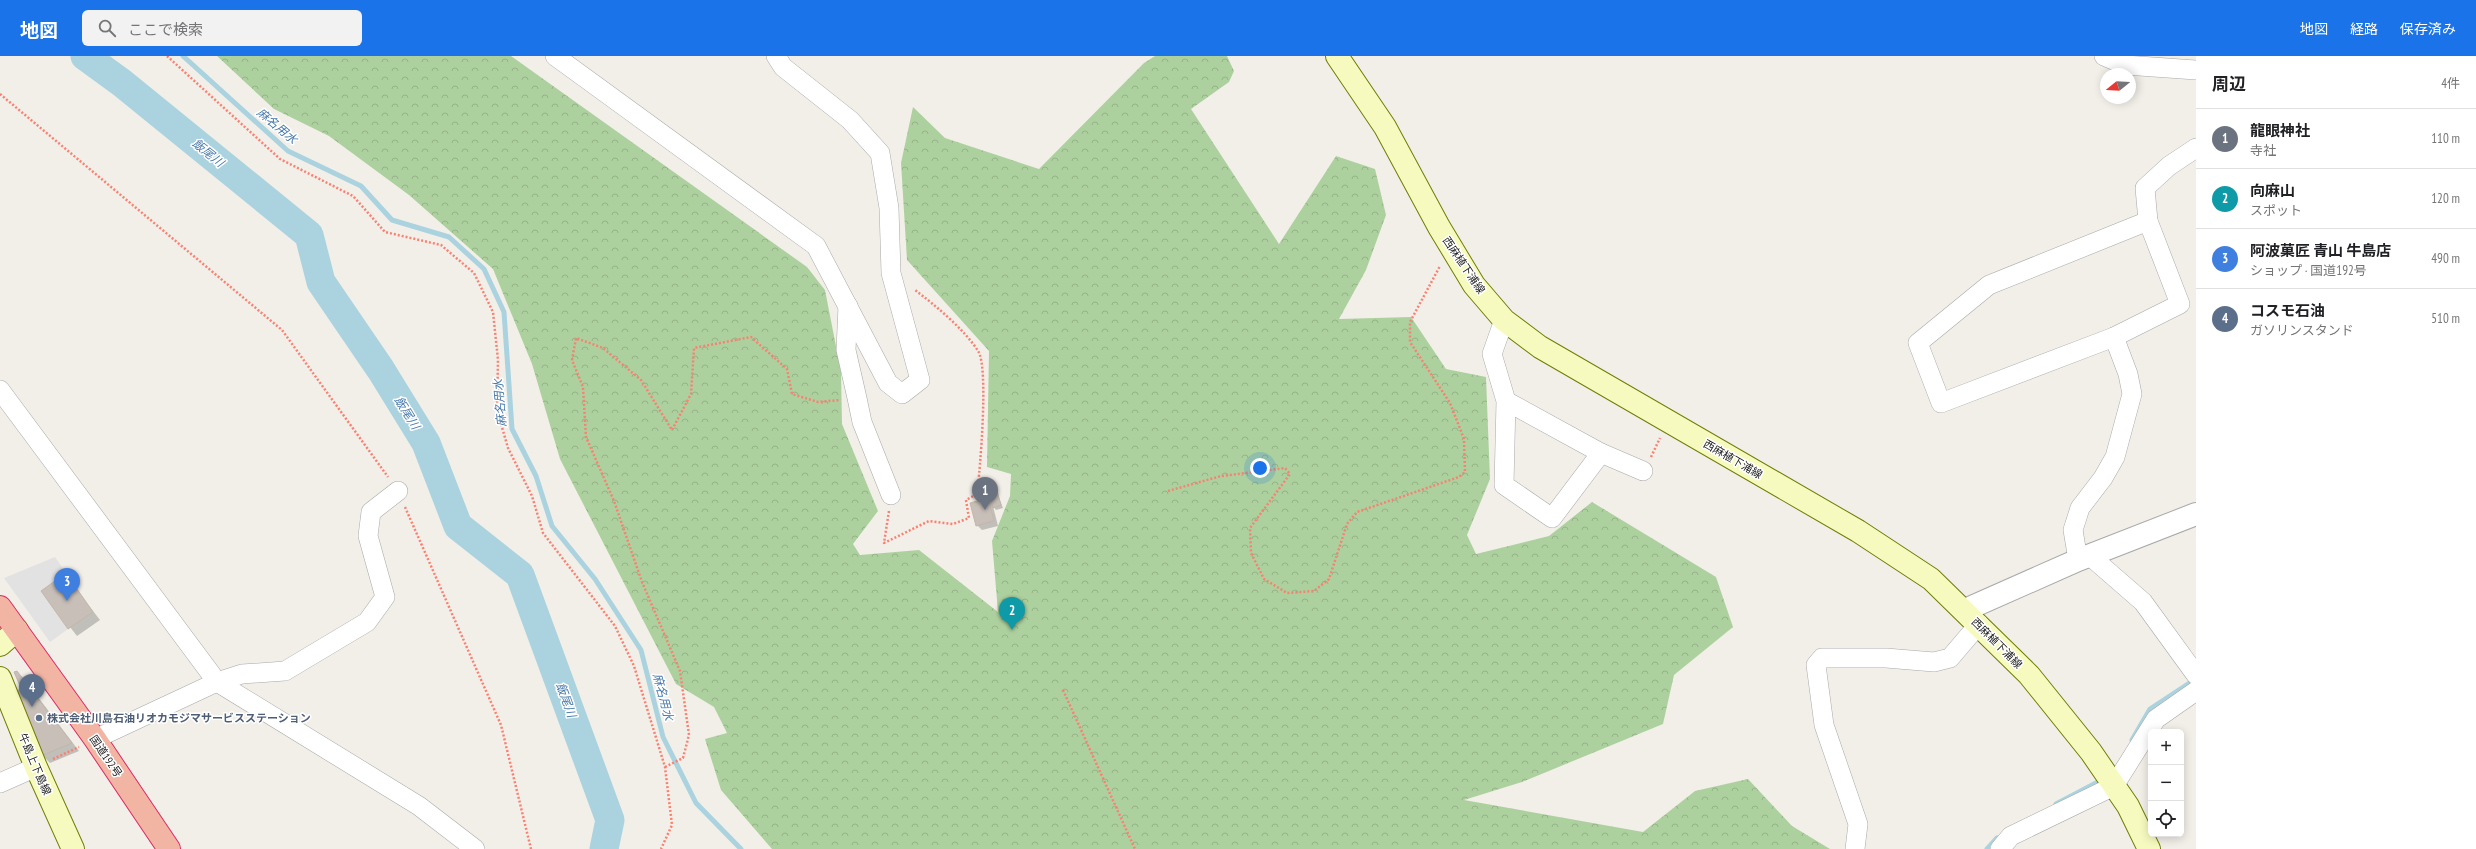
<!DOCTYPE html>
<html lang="ja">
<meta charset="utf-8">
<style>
:root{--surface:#fff;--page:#f2f2f2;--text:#202124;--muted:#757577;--line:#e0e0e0;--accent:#1a73e8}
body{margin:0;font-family:"PT Sans Narrow","Noto Sans JP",sans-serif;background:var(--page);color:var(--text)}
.controls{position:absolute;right:12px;bottom:12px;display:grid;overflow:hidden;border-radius:6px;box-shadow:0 2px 10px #0003}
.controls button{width:36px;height:36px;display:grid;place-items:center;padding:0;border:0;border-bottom:1px solid var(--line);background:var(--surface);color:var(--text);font:20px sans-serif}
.compass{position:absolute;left:2100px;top:12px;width:36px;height:36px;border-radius:50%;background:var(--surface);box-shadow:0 2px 10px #0003;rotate:252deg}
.you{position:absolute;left:1260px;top:412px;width:14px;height:14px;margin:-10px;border:3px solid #fff;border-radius:50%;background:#1a73e8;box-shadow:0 0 0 6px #1a73e833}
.badge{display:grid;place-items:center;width:26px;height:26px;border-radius:50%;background:var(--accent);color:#fff;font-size:13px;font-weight:700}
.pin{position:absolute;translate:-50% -33px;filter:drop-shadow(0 1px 2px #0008)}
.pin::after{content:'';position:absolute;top:21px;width:14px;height:12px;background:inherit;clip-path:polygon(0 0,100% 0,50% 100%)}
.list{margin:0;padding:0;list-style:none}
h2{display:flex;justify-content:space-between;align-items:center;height:52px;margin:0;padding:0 16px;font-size:17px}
h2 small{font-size:13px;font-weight:400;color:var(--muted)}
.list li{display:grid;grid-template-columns:26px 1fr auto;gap:12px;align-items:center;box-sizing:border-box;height:60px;padding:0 16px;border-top:1px solid var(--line)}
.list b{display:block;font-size:15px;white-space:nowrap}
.list p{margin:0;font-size:13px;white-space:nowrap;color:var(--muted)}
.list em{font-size:13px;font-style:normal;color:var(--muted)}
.icon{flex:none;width:22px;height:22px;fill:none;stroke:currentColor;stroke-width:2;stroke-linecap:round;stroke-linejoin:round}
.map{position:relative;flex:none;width:2196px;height:793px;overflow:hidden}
header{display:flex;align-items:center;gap:24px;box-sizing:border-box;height:56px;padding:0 20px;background:var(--accent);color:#fff}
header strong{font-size:19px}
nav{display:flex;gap:22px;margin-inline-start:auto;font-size:14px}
.search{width:280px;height:36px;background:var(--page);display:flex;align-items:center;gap:10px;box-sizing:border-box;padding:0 14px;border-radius:6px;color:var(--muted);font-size:15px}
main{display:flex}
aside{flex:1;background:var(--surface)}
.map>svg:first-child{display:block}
.forest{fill:url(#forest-crowns)}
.parking{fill:#e2e2e2}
.shadow{fill:#0003}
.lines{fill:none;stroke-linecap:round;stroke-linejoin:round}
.stream{stroke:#aad3df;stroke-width:5}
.river{stroke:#aad3df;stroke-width:29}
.building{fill:#c7bfb8;stroke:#c4b6ab}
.minor-casing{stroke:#a9a9a9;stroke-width:20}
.tertiary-casing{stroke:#a9a9a9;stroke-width:24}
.secondary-casing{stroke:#707d05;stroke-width:24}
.trunk-casing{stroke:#dc2a67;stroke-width:24}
.path{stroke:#fa8072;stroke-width:2.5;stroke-dasharray:2 2;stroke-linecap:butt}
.minor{stroke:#fff;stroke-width:19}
.tertiary{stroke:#fff;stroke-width:22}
.secondary{stroke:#f7fabf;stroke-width:22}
.trunk{stroke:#f2b4a3;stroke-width:22}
.service-dot{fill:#5c6f8a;stroke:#fff;stroke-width:1.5}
.labels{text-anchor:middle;stroke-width:3;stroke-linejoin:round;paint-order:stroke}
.street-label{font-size:11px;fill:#222;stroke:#fff}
.service-label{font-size:11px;font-weight:bold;fill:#4e5e75;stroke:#fff;text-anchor:start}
.water-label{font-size:12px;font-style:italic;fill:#4a7aab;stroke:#fff}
</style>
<header>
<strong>地図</strong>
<div class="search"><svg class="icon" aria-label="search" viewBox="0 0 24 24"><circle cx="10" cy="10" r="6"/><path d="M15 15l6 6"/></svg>ここで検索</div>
<nav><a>地図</a><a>経路</a><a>保存済み</a></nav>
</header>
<main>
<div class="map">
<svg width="2196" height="793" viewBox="0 0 2196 793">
<defs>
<pattern id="forest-crowns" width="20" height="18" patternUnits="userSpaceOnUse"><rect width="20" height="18" fill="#add19e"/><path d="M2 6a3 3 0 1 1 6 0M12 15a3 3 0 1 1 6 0" fill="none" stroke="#95b388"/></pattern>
</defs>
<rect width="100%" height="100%" fill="#f2efe9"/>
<polygon class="forest" points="217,0 511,0 807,211 825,234 841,316 842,368 878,455 853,488 860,499 919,494 998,556 992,485 1010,440 1011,418 987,411 989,295 907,204 901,107 913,51 945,82 1039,113 1144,7 1155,0 1227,0 1234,15 1229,26 1191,53 1279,188 1336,100 1375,113 1386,159 1366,214 1339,263 1411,261 1446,313 1486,321 1490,423 1467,479 1476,498 1549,480 1592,446 1716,521 1733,571 1674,619 1663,668 1522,726 1464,744 1643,776 1695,735 1748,723 1792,770 1830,793 772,793 721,734 705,683 727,677 714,651 676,628 560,403 532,308 493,213 409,139 329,80 274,53"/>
<polygon class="parking" points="55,501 66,517 41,535 68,573 50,586 4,522"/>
<g class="shadow">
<polygon points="994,429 1003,452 996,454 993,450 998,470 982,474 977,469 988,443 994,449"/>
<polygon points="65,519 100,564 77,580 42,535"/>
<polygon points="17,616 25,624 79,695 50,707 42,699"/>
</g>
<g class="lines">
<g class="stream">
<polyline points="183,0 288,95 361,130 392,164 449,181 484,213 504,256 512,373 536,420 552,470 595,523 641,594 663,681 696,747 741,793"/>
<polyline points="2132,684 2150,653 2191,626"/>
<polyline points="2056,748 2096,727 2103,722"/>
<polyline points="1987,793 1997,782"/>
</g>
<polyline class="river" points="85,0 122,27 309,179 321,226 381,314 426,387 458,470 520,519 610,764 604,793"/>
</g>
<g class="building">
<polygon points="995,428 1001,449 993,452 987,431"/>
<polygon points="988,442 994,465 976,470 970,447"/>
<polygon points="66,517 93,556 68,573 41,535"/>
<polygon points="17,615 72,687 41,700 15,637 21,632 14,616"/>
</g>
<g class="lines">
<g class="minor-casing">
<g id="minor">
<polyline points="555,0 816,190 888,327 902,338 920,324 891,217 889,152 880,97 850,64 783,11 776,0"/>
<polyline points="2104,0 2125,9 2196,14"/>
<polyline points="848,250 846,294 857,342 862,366 891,439"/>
<polyline points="1504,264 1492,298 1506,345 1504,429 1552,462 1601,397 1506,345"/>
<polyline points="2114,281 1941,347 1918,287 1989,229 2148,165"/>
<polyline points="0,334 217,626 419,750 475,793"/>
<polyline points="1601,397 1643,415"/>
<polyline points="2089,499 2143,546 2196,619"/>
<polyline points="2078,504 2073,474 2080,452 2103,422 2115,401 2132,338 2128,318 2114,281 2180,248 2148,165 2145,132 2169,110 2196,92"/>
<polyline points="95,683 217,626 242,618 285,615 367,566 385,541 368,480 371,456 398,435"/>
<polyline points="0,727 36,711"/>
<polyline points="1855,793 1858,768 1824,669 1816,609 1822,602 1886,602 1934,606 1950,602 1979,568"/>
<polyline points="2000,793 2011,780 2114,730 2156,663 2196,635"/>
</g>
</g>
<g class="tertiary-casing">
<polyline id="tertiary" points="1965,554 2078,504 2196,458"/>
</g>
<g class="secondary-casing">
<g id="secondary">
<polyline points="1337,0 1385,71 1439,171 1474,229 1504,264 1540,291 1858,475 1931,523 2029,619 2091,696 2128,750 2149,793"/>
<polyline points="0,589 17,574"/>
<polyline points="0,622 36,711 73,793"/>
</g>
</g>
<g class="trunk-casing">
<polyline id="trunk" points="0,551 95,683 169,793"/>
</g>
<g class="path">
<polyline points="167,0 280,103 353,140 385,176 441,189 474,217 493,256 498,304 497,354 508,392 532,440 543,477 615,570 634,610 665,711 672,769 661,793"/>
<polyline points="0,38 282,274 388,421"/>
<polyline points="1651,401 1660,382"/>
<polyline points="1168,435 1221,420 1285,412 1290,418 1250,472 1251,497 1264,523 1287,537 1314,535 1329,523 1347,468 1357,456 1459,421 1465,416 1464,383 1450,347 1410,286 1410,266 1440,210"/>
<polyline points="405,451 501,669 531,793"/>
<path d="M889 455 884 487 929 465 953 468 969 462 966 444 977 438C980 415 989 310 978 295 965 274 935 249 915 234"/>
<polyline points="1063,634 1135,793"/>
<polyline points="53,703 79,691"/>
<polyline points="665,711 683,702 689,679 680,615 642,526 614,445 586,381 583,331 572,304 576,282 603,292 641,324 672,374 691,338 694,292 751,281 787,313 792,338 818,346 840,344"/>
</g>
<use href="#minor" class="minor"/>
<use href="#tertiary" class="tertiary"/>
<use href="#secondary" class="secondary"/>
<use href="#trunk" class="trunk"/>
</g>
<circle class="service-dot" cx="39" cy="662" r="4"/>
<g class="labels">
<g class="street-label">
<text transform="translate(1464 209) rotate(56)" y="4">西麻植下浦線</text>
<text transform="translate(1733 403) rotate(30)" y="4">西麻植下浦線</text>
<text transform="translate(1997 587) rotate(45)" y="4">西麻植下浦線</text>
<text transform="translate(106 700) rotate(56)" y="4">国道192号</text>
<text transform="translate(35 708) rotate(67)" y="4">牛島上下島線</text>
</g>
<g class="service-label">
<text x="47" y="666">株式会社川島石油リオカモジマサービスステーション</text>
</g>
<g class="water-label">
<text transform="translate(277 70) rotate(40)" y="4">麻名用水</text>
<text transform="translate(208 97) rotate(39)" y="4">飯尾川</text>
<text transform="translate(500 347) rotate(-95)" y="4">麻名用水</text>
<text transform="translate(407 357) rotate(58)" y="4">飯尾川</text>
<text transform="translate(663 641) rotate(75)" y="4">麻名用水</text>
<text transform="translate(566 644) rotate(70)" y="4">飯尾川</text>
</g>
</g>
</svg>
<div class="controls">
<button>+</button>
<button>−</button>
<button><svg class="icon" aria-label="locate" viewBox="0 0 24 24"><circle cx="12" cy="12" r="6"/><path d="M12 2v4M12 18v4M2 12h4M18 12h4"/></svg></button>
</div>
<svg class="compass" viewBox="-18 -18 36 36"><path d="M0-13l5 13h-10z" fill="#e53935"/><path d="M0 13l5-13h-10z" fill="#757577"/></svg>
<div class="you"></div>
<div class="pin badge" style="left:985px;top:454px;background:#6b7280">1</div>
<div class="pin badge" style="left:1012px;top:574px;background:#0f9aa8">2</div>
<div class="pin badge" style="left:67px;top:545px;background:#3f7fe0">3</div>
<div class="pin badge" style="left:32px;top:651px;background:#5c6f8a">4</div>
</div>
<aside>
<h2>周辺<small>4件</small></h2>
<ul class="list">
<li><span class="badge" style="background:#6b7280">1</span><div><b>龍眼神社</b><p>寺社</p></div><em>110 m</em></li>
<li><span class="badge" style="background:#0f9aa8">2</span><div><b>向麻山</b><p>スポット</p></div><em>120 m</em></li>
<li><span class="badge" style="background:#3f7fe0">3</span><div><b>阿波菓匠 青山 牛島店</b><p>ショップ · 国道192号</p></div><em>490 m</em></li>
<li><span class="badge" style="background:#5c6f8a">4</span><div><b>コスモ石油</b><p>ガソリンスタンド</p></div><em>510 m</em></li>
</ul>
</aside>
</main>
